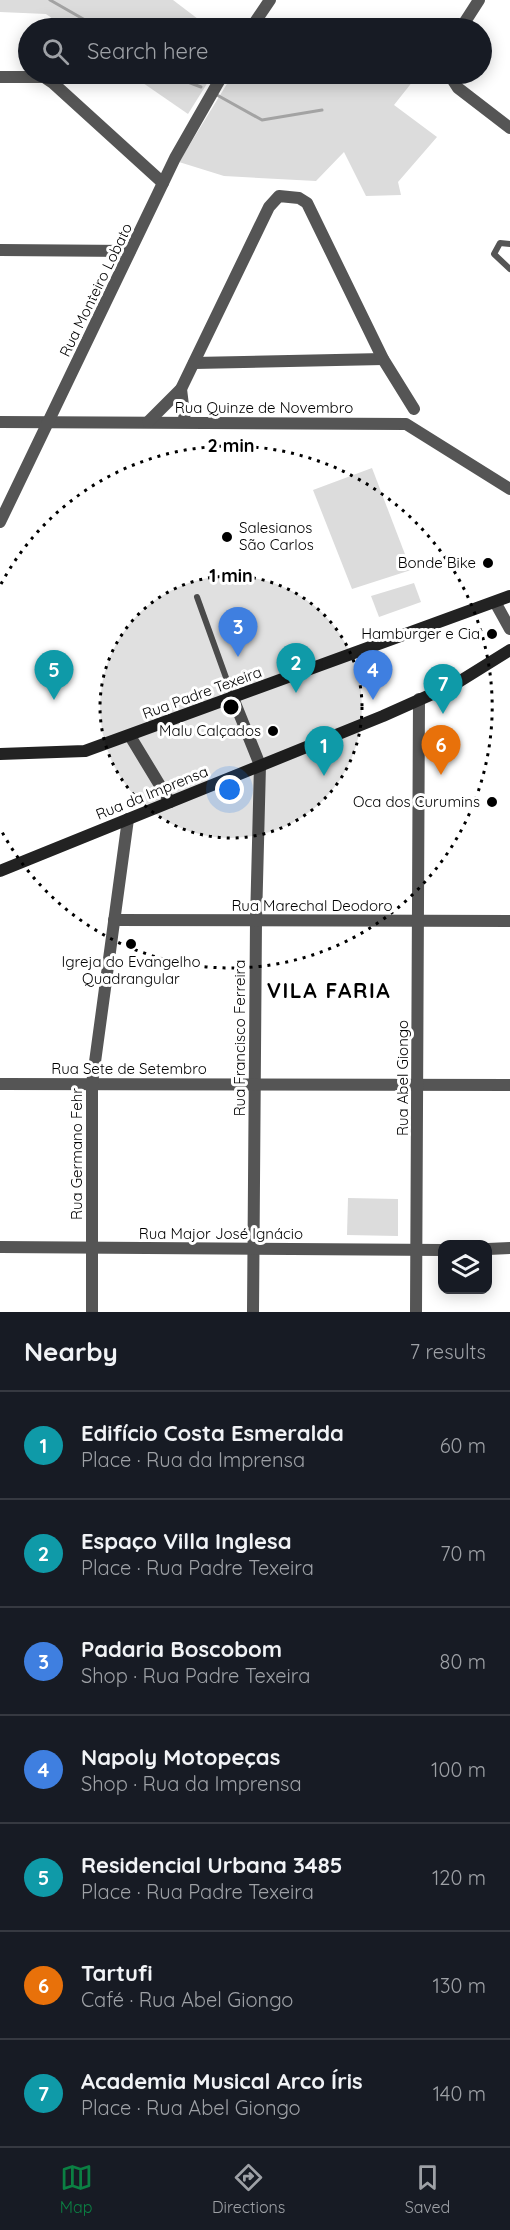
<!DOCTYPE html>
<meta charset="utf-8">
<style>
:root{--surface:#171b24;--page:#20242c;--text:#f1f3f6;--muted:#9ea1a6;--line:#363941;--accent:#0b8043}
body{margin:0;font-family:Quicksand,sans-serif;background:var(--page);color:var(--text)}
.controls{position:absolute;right:18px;bottom:18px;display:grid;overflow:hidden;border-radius:12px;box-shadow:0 3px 15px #0003}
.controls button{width:54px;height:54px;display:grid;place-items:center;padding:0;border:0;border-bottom:2px solid var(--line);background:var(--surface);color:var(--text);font:30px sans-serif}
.you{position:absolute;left:230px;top:790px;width:21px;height:21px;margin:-15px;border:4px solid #fff;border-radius:50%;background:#1a73e8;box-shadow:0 0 0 9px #1a73e833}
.badge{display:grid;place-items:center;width:39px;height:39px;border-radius:50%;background:var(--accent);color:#fff;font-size:20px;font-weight:700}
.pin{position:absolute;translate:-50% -50px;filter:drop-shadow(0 2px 3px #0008)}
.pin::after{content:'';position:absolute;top:32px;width:21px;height:18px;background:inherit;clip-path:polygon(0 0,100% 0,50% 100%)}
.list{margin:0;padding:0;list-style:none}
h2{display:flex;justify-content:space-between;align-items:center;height:78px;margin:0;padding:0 24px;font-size:26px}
h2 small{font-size:20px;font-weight:400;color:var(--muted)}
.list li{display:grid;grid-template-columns:39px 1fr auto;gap:18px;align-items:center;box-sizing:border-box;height:108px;padding:0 24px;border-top:2px solid var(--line)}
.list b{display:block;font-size:22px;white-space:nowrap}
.list p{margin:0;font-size:20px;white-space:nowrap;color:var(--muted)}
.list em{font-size:20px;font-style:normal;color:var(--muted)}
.icon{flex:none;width:33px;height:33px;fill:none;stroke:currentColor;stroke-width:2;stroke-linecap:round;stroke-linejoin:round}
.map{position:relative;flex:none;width:510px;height:1312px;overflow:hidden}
.search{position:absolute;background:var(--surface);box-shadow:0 3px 15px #0003;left:18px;right:18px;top:18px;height:66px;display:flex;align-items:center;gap:15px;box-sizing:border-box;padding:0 21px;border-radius:33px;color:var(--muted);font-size:22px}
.sheet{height:834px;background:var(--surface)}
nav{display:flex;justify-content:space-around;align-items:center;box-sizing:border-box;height:84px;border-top:2px solid var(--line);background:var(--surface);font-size:16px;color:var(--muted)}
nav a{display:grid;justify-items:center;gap:3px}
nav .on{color:var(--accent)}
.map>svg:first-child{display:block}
.green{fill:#dcdcdc}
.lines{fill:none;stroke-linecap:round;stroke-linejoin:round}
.stream{stroke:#a3a3a3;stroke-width:3}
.lane{stroke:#555;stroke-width:6}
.street{stroke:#555;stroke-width:12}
.secondary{stroke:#222;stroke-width:12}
.ring{fill:none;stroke:#000;stroke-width:3;stroke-dasharray:3 6}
.poi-dot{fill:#000;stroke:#fff;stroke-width:2}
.labels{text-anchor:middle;stroke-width:6;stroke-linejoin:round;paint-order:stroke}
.street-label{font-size:15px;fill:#000;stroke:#fff}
.poi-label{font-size:15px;fill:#000;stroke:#fff;text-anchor:end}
.district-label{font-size:21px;font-weight:bold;letter-spacing:1.5px;fill:#000;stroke:#fff}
.centre{fill:#000;stroke:#fff;stroke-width:3}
.ring-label{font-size:18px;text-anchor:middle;font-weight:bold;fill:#000;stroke:#fff;stroke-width:6;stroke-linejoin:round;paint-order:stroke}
</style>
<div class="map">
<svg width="510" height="1312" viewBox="0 0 510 1312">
<rect width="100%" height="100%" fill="#fff"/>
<g class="green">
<polygon points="0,0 173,0 198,19 191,28 66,28 46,14 0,12"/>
<polygon points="130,74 213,74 188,114"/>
<polygon points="233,74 274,74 283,80 287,74 413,74 417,76 394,105 437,137 398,182 401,195 366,196 344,152 316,181 224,176 179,162"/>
<polygon points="372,468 411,570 352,589 313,490"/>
<polygon points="414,583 421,602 379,617 371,596"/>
<polygon points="348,1198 398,1199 398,1236 347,1235"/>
</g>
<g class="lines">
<g class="stream">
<polyline points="50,0 99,28"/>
<polyline points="167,74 201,87"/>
<polyline points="217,95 262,120 322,110"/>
</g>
<g class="lane">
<polyline points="510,244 500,243 494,254 510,269"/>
<polyline points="197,597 233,697"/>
</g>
<g class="street">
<polyline points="251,28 270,0"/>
<polyline points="461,28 479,0"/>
<polyline points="449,74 458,88 510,128"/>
<polyline points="0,77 44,77 53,83 163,183"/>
<polyline points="0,250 130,251"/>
<polyline points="194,363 383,359"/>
<polyline points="181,389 185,422"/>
<polyline points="0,422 406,424 510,489"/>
<polyline points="148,422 181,389 269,207 279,196 299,198 307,203 383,359 414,409"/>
<polyline points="0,522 175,158 223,74"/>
<polyline points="495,602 510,629"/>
<polyline points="233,698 260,765 256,921 253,1312"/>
<polyline points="130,736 170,802"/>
<polyline points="114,920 510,921"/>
<polyline points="0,1084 510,1085"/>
<polyline points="0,1247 442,1250"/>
<polyline points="488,1249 510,1248"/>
<polyline points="92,1312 92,1084 128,819"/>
<polyline points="416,1312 419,699"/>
</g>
<g class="secondary">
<polyline points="0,754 85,751 510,596"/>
<polyline points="0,871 383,716 457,683 510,650"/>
</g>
</g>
<circle cx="231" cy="707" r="131" fill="#000" fill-opacity=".12"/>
<g class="ring">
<circle cx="231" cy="707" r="131"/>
<path d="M1 584A261 261 0 1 1 1 830"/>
</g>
<g class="poi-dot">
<circle cx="227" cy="537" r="6"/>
<circle cx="488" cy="563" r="6"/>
<circle cx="492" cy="634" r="6"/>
<circle cx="273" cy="731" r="6"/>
<circle cx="492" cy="802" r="6"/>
<circle cx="131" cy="944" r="6"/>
</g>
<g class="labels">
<g class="street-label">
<text transform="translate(96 290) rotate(-64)" y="5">Rua Monteiro Lobato</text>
<text x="264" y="413">Rua Quinze de Novembro</text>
<text transform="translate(202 693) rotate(-20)" y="5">Rua Padre Texeira</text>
<text transform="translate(152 793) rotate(-22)" y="5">Rua da Imprensa</text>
<text x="312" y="911">Rua Marechal Deodoro</text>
<text transform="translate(240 1038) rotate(-90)" y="5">Rua Francisco Ferreira</text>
<text x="129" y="1074">Rua Sete de Setembro</text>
<text transform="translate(403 1078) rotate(-90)" y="5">Rua Abel Giongo</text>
<text transform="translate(77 1154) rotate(-90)" y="5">Rua Germano Fehr</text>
<text x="221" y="1239">Rua Major José Ignácio</text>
</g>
<g class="poi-label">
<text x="239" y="533" text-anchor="start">Salesianos<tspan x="239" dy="17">São Carlos</tspan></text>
<text x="476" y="568">Bonde Bike</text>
<text x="480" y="639">Hamburger e Cia</text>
<text x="261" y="736">Malu Calçados</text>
<text x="480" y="807">Oca dos Curumins</text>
<text x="131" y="967" text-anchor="middle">Igreja do Evangelho<tspan x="131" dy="17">Quadrangular</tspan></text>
</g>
<g class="district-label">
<text x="329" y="998">VILA FARIA</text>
</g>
</g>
<circle cx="231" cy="707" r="9" class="centre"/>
<g class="ring-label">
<text x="231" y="452">2 min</text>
<text x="231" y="582">1 min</text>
</g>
</svg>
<div class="controls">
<button><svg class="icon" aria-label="layers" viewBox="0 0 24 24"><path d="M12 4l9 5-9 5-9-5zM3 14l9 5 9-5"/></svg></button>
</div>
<div class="you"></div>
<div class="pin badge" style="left:324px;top:776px;background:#0f9aa8">1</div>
<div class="pin badge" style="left:296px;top:693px;background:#0f9aa8">2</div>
<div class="pin badge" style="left:238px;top:657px;background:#3f7fe0">3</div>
<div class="pin badge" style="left:373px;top:700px;background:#3f7fe0">4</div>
<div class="pin badge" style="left:54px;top:700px;background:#0f9aa8">5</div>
<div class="pin badge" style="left:441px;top:775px;background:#e8710a">6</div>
<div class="pin badge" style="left:443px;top:714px;background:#0f9aa8">7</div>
<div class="search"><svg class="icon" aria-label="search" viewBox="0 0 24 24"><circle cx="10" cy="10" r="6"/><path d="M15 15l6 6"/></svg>Search here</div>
</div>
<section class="sheet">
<h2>Nearby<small>7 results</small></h2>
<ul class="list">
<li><span class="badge" style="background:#0f9aa8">1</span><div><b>Edifício Costa Esmeralda</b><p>Place · Rua da Imprensa</p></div><em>60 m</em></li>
<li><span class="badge" style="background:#0f9aa8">2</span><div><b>Espaço Villa Inglesa</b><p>Place · Rua Padre Texeira</p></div><em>70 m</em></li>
<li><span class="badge" style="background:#3f7fe0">3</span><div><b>Padaria Boscobom</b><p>Shop · Rua Padre Texeira</p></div><em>80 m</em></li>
<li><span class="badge" style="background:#3f7fe0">4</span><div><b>Napoly Motopeças</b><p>Shop · Rua da Imprensa</p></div><em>100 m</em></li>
<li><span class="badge" style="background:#0f9aa8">5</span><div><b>Residencial Urbana 3485</b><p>Place · Rua Padre Texeira</p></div><em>120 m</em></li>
<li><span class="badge" style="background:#e8710a">6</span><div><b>Tartufi</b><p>Café · Rua Abel Giongo</p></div><em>130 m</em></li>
<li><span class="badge" style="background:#0f9aa8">7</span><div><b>Academia Musical Arco Íris</b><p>Place · Rua Abel Giongo</p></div><em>140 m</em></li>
</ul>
</section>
<nav>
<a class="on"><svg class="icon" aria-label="map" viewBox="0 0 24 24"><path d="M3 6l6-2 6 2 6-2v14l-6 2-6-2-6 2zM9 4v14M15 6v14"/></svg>Map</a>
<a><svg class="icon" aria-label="directions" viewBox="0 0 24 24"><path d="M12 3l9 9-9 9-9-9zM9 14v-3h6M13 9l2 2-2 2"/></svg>Directions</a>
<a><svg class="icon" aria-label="saved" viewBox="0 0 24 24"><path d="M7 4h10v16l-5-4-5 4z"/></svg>Saved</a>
</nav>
